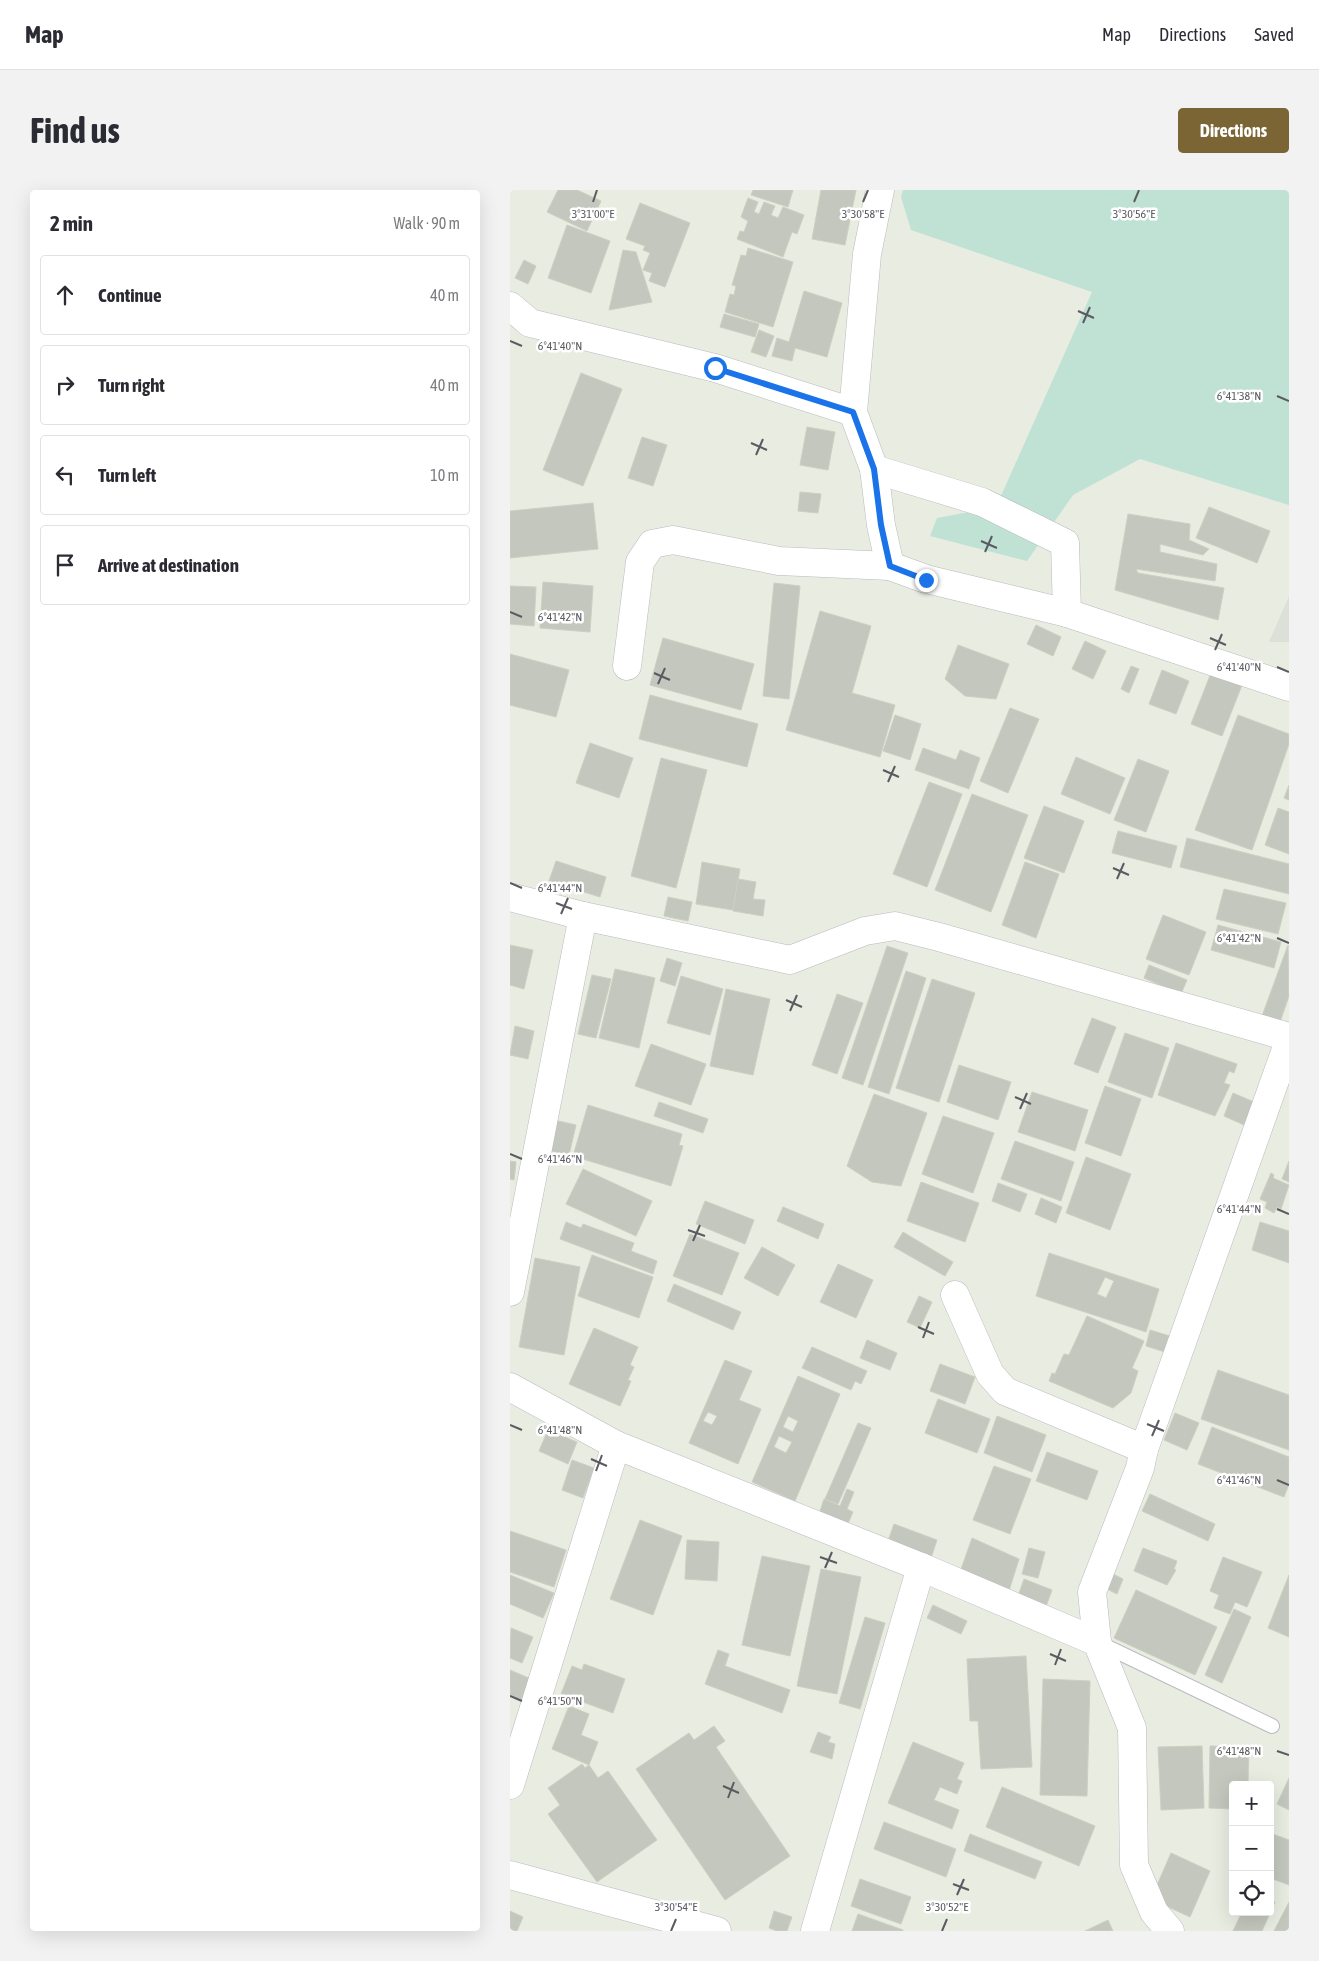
<!DOCTYPE html>
<meta charset="utf-8">
<style>
:root{--surface:#fff;--page:#f2f2f3;--text:#2b2b33;--muted:#7c7c81;--line:#e1e1e2;--accent:#7b6535}
body{margin:0;font-family:"Asap Condensed",sans-serif;background:var(--page);color:var(--text)}
.controls{position:absolute;right:15px;bottom:15px;display:grid;overflow:hidden;border-radius:5px;box-shadow:0 5px 20px #0002}
.controls button{width:45px;height:45px;display:grid;place-items:center;padding:0;border:0;border-bottom:1px solid var(--line);background:var(--surface);color:var(--text);font:25px sans-serif}
.stop{position:absolute;width:15px;height:15px;margin:-11px;border:4px solid #1a73e8;border-radius:50%;background:#fff}
.stop.end{background:#1a73e8;border-color:#fff;box-shadow:0 1px 5px #0008}
.list{margin:0;padding:0;list-style:none}
h2{display:flex;justify-content:space-between;align-items:center;height:65px;margin:0;padding:0 20px;font-size:21px}
h2 small{font-size:16px;font-weight:400;color:var(--muted)}
.list li{display:grid;grid-template-columns:32px 1fr auto;gap:15px;align-items:center;box-sizing:border-box;height:80px;margin:0 10px 10px;padding:0 10px;border:1px solid var(--line);border-radius:5px}
.list b{display:block;font-size:19px;white-space:nowrap}
.list em{font-size:16px;font-style:normal;color:var(--muted)}
.icon{flex:none;width:28px;height:28px;fill:none;stroke:currentColor;stroke-width:2;stroke-linecap:round;stroke-linejoin:round}
.map{position:relative;flex:none;width:779px;height:1741px;overflow:hidden;border-radius:5px}
header{display:flex;align-items:center;gap:30px;box-sizing:border-box;height:70px;padding:0 25px;background:var(--surface);border-bottom:1px solid var(--line)}
header strong{font-size:24px}
nav{display:flex;gap:28px;margin-inline-start:auto;font-size:18px}
.intro{display:flex;align-items:center;justify-content:space-between;box-sizing:border-box;height:120px;padding:0 30px}
h1{margin:0;font-size:35px}
.button{padding:12px 22px;border-radius:5px;background:var(--accent);color:#fff;font-size:18px;font-weight:700}
main{display:flex;gap:30px;padding:0 30px}
aside{flex:1;background:var(--surface);border-radius:5px;box-shadow:0 5px 20px #0002}
.map>svg:first-child{display:block}
.industrial{fill:#dddfd9}
.green{fill:#bfe2d5}
.building{fill:#c4c7be;stroke:#cbd0c0;fill-rule:evenodd}
.lines{fill:none;stroke-linecap:round;stroke-linejoin:round}
.service-casing{stroke:#bbb9bf;stroke-width:16}
.minor-casing{stroke:#bbb9bf;stroke-width:29}
.service{stroke:#fff;stroke-width:14}
.minor{stroke:#fff;stroke-width:28}
.route{stroke:#1a73e8;stroke-width:6}
.ticks{fill:none;stroke:#5b5a61;stroke-width:2}
.ticks-label{font-size:12px;text-anchor:middle;fill:#5b5a61;stroke:#fff;stroke-width:5;stroke-linejoin:round;paint-order:stroke}
</style>
<header>
<strong>Map</strong>
<nav><a>Map</a><a>Directions</a><a>Saved</a></nav>
</header>
<div class="intro"><h1>Find us</h1><a class="button">Directions</a></div>
<main>
<aside>
<h2>2 min<small>Walk · 90 m</small></h2>
<ul class="list">
<li><svg class="icon" aria-label="ahead" viewBox="0 0 24 24"><path d="M12 20V5M6 11l6-6 6 6"/></svg><div><b>Continue</b></div><em>40 m</em></li>
<li><svg class="icon" aria-label="right" viewBox="0 0 24 24"><path d="M7 20v-9h11M14 6l5 5-5 5"/></svg><div><b>Turn right</b></div><em>40 m</em></li>
<li><svg class="icon" aria-label="left" viewBox="0 0 24 24"><path d="M17 20v-9H6M10 6l-5 5 5 5"/></svg><div><b>Turn left</b></div><em>10 m</em></li>
<li><svg class="icon" aria-label="arrive" viewBox="0 0 24 24"><path d="M6 21V4h12l-3 4 3 4H6"/></svg><div><b>Arrive at destination</b></div></li>
</ul>
</aside>
<div class="map">
<svg width="779" height="1741" viewBox="0 0 779 1741">
<rect width="100%" height="100%" fill="#e8ece1"/>
<polygon class="industrial" points="779,406 779,452 759,452"/>
<polygon class="green" points="393,0 779,0 779,315 630,269 563,305 517,371 420,346 427,328 486,317 582,102 401,40 391,7"/>
<g class="building">
<polygon points="48,0 67,0 91,11 77,41 37,22"/>
<polygon points="243,0 283,0 278,17 241,5"/>
<polygon points="311,0 346,0 335,55 302,49"/>
<polygon points="238,8 248,12 244,22 249,24 254,12 265,16 261,25 268,28 273,17 294,25 287,44 282,42 273,67 227,49 230,41 234,42 238,31 231,27"/>
<polygon points="130,13 180,33 155,97 139,91 142,83 133,80 140,63 133,60 135,56 116,49"/>
<polygon points="57,35 100,51 81,103 38,88"/>
<polygon points="238,58 283,72 263,137 215,122 220,104 224,105 226,96 222,95 231,65 236,66"/>
<polygon points="113,60 126,62 142,112 99,120"/>
<polygon points="14,70 26,76 18,94 5,88"/>
<polygon points="294,101 332,113 317,167 285,158 282,171 262,166 267,148 279,152"/>
<polygon points="214,124 249,134 245,147 210,137"/>
<polygon points="249,140 264,146 256,167 241,162"/>
<polygon points="71,183 112,199 73,296 33,280"/>
<polygon points="297,237 325,242 318,280 290,275"/>
<polygon points="132,247 157,255 143,296 118,288"/>
<polygon points="290,302 311,304 308,323 288,321"/>
<polygon points="83,313 88,359 0,368 0,321"/>
<polygon points="699,317 760,341 747,373 686,348"/>
<polygon points="618,324 680,334 679,350 699,359 693,365 650,354 650,362 707,374 705,391 626,379 628,383 714,398 708,430 605,400"/>
<polygon points="33,392 83,396 80,442 30,438"/>
<polygon points="264,393 290,396 279,509 253,506"/>
<polygon points="0,396 26,397 24,436 0,434"/>
<polygon points="310,421 361,436 342,503 385,515 370,567 276,540"/>
<polygon points="526,435 551,447 543,466 517,454"/>
<polygon points="153,448 244,474 231,520 140,495"/>
<polygon points="575,451 596,461 583,489 562,479"/>
<polygon points="448,455 499,474 486,509 455,506 435,489"/>
<polygon points="0,464 59,480 46,527 0,515"/>
<polygon points="621,476 629,479 619,503 611,499"/>
<polygon points="652,480 679,491 666,524 639,514"/>
<polygon points="701,483 732,495 712,546 681,534"/>
<polygon points="140,505 248,534 237,577 129,549"/>
<polygon points="500,518 529,529 498,603 470,591"/>
<polygon points="385,525 411,534 400,570 373,561"/>
<polygon points="728,525 779,544 779,554 742,660 685,640"/>
<polygon points="80,553 123,568 109,608 66,593"/>
<polygon points="413,558 446,570 450,560 470,568 459,599 405,580"/>
<polygon points="566,567 615,588 600,624 551,604"/>
<polygon points="151,568 197,580 166,698 121,686"/>
<polygon points="628,569 659,581 636,642 604,630"/>
<polygon points="419,592 452,604 417,697 383,684"/>
<polygon points="779,595 779,610 774,608"/>
<polygon points="462,604 518,625 481,722 425,700"/>
<polygon points="534,616 574,631 554,683 514,668"/>
<polygon points="768,618 779,622 779,664 755,655"/>
<polygon points="608,641 667,656 661,678 602,663"/>
<polygon points="677,648 779,674 779,704 670,677"/>
<polygon points="46,671 96,687 90,707 39,691"/>
<polygon points="192,672 230,679 223,720 186,714"/>
<polygon points="515,672 549,684 526,748 492,735"/>
<polygon points="228,689 246,692 243,709 255,710 253,726 223,721"/>
<polygon points="714,699 776,713 768,744 706,729"/>
<polygon points="158,707 182,712 178,731 154,726"/>
<polygon points="653,725 696,742 679,785 636,769"/>
<polygon points="708,735 771,752 764,778 701,760"/>
<polygon points="0,755 23,760 14,799 0,795"/>
<polygon points="778,755 779,806 770,832 752,826"/>
<polygon points="377,756 398,763 353,895 332,888"/>
<polygon points="157,768 172,773 165,796 150,791"/>
<polygon points="639,775 677,790 671,804 634,788"/>
<polygon points="105,779 145,788 129,858 89,848"/>
<polygon points="396,781 416,788 379,904 358,897"/>
<polygon points="82,785 101,789 86,848 68,844"/>
<polygon points="171,786 213,799 200,845 157,833"/>
<polygon points="422,789 465,803 429,912 386,898"/>
<polygon points="216,799 260,809 243,885 200,876"/>
<polygon points="327,804 353,813 327,884 302,875"/>
<polygon points="582,828 606,837 588,883 564,874"/>
<polygon points="5,836 24,841 18,869 0,865"/>
<polygon points="615,843 659,858 642,908 598,892"/>
<polygon points="666,853 727,874 724,883 719,881 714,893 720,895 705,926 648,905"/>
<polygon points="141,854 196,874 181,915 125,896"/>
<polygon points="449,875 501,892 488,930 437,912"/>
<polygon points="595,896 631,909 611,966 575,953"/>
<polygon points="522,902 578,920 565,961 508,942"/>
<polygon points="723,903 744,912 734,935 714,926"/>
<polygon points="364,904 417,923 391,996 362,992 337,976"/>
<polygon points="149,912 198,929 193,943 144,926"/>
<polygon points="78,915 172,944 169,955 173,956 161,996 63,966"/>
<polygon points="433,926 484,943 463,1003 412,984"/>
<polygon points="44,930 66,935 59,965 37,960"/>
<polygon points="505,951 564,972 551,1011 491,989"/>
<polygon points="576,967 621,984 600,1040 556,1023"/>
<polygon points="0,971 6,972 4,990 0,989"/>
<polygon points="779,971 779,992 772,989"/>
<polygon points="73,979 142,1011 126,1046 56,1014"/>
<polygon points="761,983 764,985 763,988 779,995 771,1019 767,1017 764,1023 755,1018 757,1012 750,1009"/>
<polygon points="411,992 469,1013 455,1052 397,1031"/>
<polygon points="488,993 517,1004 510,1022 482,1011"/>
<polygon points="531,1008 552,1017 546,1033 525,1024"/>
<polygon points="195,1011 244,1030 235,1054 186,1034"/>
<polygon points="273,1017 314,1034 308,1049 267,1031"/>
<polygon points="56,1032 71,1038 73,1034 124,1053 121,1061 147,1071 143,1084 50,1049"/>
<polygon points="750,1032 779,1041 779,1073 742,1060"/>
<polygon points="393,1042 443,1072 435,1086 384,1057"/>
<polygon points="180,1044 229,1063 212,1105 163,1086"/>
<polygon points="252,1057 285,1075 268,1106 234,1088"/>
<path d="M539 1063 649 1099 636 1142 526 1106ZM595 1087 604 1091 596 1108 587 1104Z"/>
<polygon points="82,1065 143,1087 129,1128 68,1106"/>
<polygon points="25,1068 70,1077 54,1165 9,1157"/>
<polygon points="328,1074 363,1090 346,1128 310,1112"/>
<polygon points="164,1094 231,1122 223,1140 157,1111"/>
<polygon points="409,1106 422,1112 410,1138 397,1132"/>
<polygon points="577,1126 634,1151 622,1178 628,1181 621,1203 603,1218 539,1191 542,1183 545,1184 554,1164 559,1165"/>
<polygon points="84,1138 128,1157 120,1175 124,1177 118,1190 121,1191 110,1216 59,1194"/>
<polygon points="640,1140 663,1147 658,1163 636,1156"/>
<polygon points="357,1150 387,1163 380,1180 350,1168"/>
<polygon points="302,1157 357,1181 351,1194 345,1191 341,1200 292,1178"/>
<path d="M215 1170 242 1181 229 1210 251 1219 228 1274 179 1253ZM198 1222 207 1226 202 1235 193 1231Z"/>
<polygon points="430,1174 465,1187 455,1214 420,1201"/>
<polygon points="708,1180 779,1205 779,1260 691,1229"/>
<path d="M288 1186 330 1204 285 1311 242 1292ZM278 1226 288 1231 283 1242 273 1237ZM269 1246 282 1252 276 1263 264 1257Z"/>
<polygon points="428,1209 480,1229 467,1263 415,1243"/>
<polygon points="665,1223 689,1233 677,1260 654,1250"/>
<polygon points="487,1226 536,1245 522,1282 474,1263"/>
<polygon points="348,1233 361,1238 328,1314 315,1309"/>
<polygon points="702,1237 779,1267 779,1294 774,1307 688,1274"/>
<polygon points="38,1240 67,1252 58,1274 29,1261"/>
<polygon points="537,1262 588,1281 577,1310 526,1291"/>
<polygon points="62,1270 84,1278 73,1308 52,1300"/>
<polygon points="484,1276 521,1289 500,1344 463,1330"/>
<polygon points="337,1299 344,1302 337,1319 343,1322 337,1336 309,1324 314,1309 330,1316"/>
<polygon points="640,1304 705,1334 698,1351 632,1321"/>
<polygon points="130,1330 172,1346 143,1425 100,1409"/>
<polygon points="384,1334 427,1350 421,1368 378,1351"/>
<polygon points="0,1341 56,1360 44,1397 0,1382"/>
<polygon points="462,1348 509,1369 498,1404 449,1385"/>
<polygon points="177,1350 209,1352 207,1391 175,1389"/>
<polygon points="519,1358 535,1362 528,1388 512,1384"/>
<polygon points="633,1358 667,1371 664,1379 666,1380 657,1395 624,1381"/>
<polygon points="252,1366 300,1376 280,1466 232,1455"/>
<polygon points="713,1367 752,1382 737,1417 725,1412 720,1424 704,1418 709,1405 700,1401"/>
<polygon points="311,1379 351,1387 327,1504 287,1496"/>
<polygon points="601,1383 613,1389 607,1404 595,1398"/>
<polygon points="0,1385 44,1403 33,1428 0,1414"/>
<polygon points="779,1385 779,1447 758,1438"/>
<polygon points="514,1389 542,1400 535,1419 507,1409"/>
<polygon points="626,1400 707,1437 685,1485 604,1448"/>
<polygon points="423,1415 457,1431 451,1444 417,1428"/>
<polygon points="724,1419 741,1427 712,1493 695,1485"/>
<polygon points="355,1427 375,1433 350,1519 329,1513"/>
<polygon points="1,1438 23,1447 12,1473 0,1468"/>
<polygon points="208,1460 219,1464 215,1476 280,1500 272,1523 195,1494"/>
<polygon points="516,1466 522,1577 471,1579 468,1531 460,1531 457,1469"/>
<polygon points="74,1474 115,1489 103,1523 51,1504 62,1476 72,1480"/>
<polygon points="0,1480 21,1489 12,1511 0,1506"/>
<polygon points="533,1489 580,1491 577,1606 530,1605"/>
<polygon points="59,1516 79,1524 71,1545 88,1552 79,1575 42,1559"/>
<polygon points="204,1536 215,1551 206,1557 280,1666 215,1710 126,1579 179,1543 184,1550"/>
<polygon points="308,1542 321,1547 318,1552 325,1554 322,1569 300,1562"/>
<polygon points="403,1552 454,1573 447,1589 452,1591 447,1604 430,1597 424,1610 449,1620 442,1639 378,1613"/>
<polygon points="692,1556 694,1618 651,1620 648,1557"/>
<polygon points="700,1556 739,1557 738,1595 723,1595 723,1619 699,1618"/>
<polygon points="72,1574 75,1578 79,1575 88,1588 98,1581 147,1650 87,1692 38,1624 50,1615 38,1598"/>
<polygon points="779,1588 779,1620 767,1614"/>
<polygon points="492,1597 585,1636 569,1676 476,1637"/>
<polygon points="374,1632 446,1659 436,1687 364,1659"/>
<polygon points="760,1643 779,1650 779,1695 760,1688"/>
<polygon points="460,1644 532,1672 525,1689 454,1661"/>
<polygon points="661,1663 700,1681 680,1727 641,1709"/>
<polygon points="350,1689 401,1707 391,1734 341,1716"/>
<polygon points="760,1710 765,1712 752,1741 723,1741 732,1722 760,1722"/>
<polygon points="779,1712 779,1741 764,1741"/>
<polygon points="0,1721 13,1727 7,1741 0,1740"/>
<polygon points="264,1721 282,1727 277,1741 267,1741 259,1738"/>
<polygon points="348,1724 393,1740 393,1741 342,1741"/>
<polygon points="598,1730 603,1741 575,1741"/>
</g>
<g class="lines">
<g class="service-casing">
<polyline id="service" points="589,1453 762,1536"/>
</g>
<g class="minor-casing">
<g id="minor">
<polyline points="370,0 357,64 343,222 364,279 371,335 380,376 416,389 557,423 779,497"/>
<polyline points="0,116 20,133 205,178 343,222"/>
<polyline points="364,279 472,312 555,353 557,423"/>
<polyline points="117,476 130,372 142,354 163,350 269,371 380,376"/>
<polyline points="0,707 73,726 280,770 355,741 385,736 429,747 779,847"/>
<polyline points="0,1102 73,726"/>
<polyline points="445,1105 480,1184 495,1201 634,1259"/>
<polyline points="0,1197 106,1255 411,1377 587,1452"/>
<polyline points="0,1595 106,1255"/>
<polyline points="0,1685 207,1741"/>
<polyline points="305,1741 411,1377"/>
<polyline points="660,1741 644,1722 624,1675 622,1538 587,1452 582,1402 630,1278 634,1259 779,851"/>
</g>
</g>
<use href="#service" class="service"/>
<use href="#minor" class="minor"/>
</g>
<g class="lines">
<polyline class="route" points="205,178 343,222 364,279 371,335 380,376 416,390"/>
</g>
<path class="ticks" d="M83 12 87 0M353 12 358 0M624 12 629 0M568 121 584 128M573 133 580 117M0 151 12 156M767 206 779 211M241 253 257 260M246 265 253 249M471 351 487 358M475 362 482 346M0 422 12 427M700 448 716 455M705 460 712 444M767 477 779 482M144 483 160 490M148 494 155 478M373 580 389 587M378 592 385 576M603 678 619 685M607 689 614 673M0 693 12 698M46 713 62 719M51 724 58 708M767 748 779 753M276 810 292 817M280 821 287 805M505 907 521 914M510 919 517 903M0 964 12 969M767 1019 779 1024M178 1040 195 1046M183 1051 190 1035M408 1137 424 1144M413 1148 419 1132M637 1234 654 1241M0 1235 12 1240M642 1246 649 1230M81 1269 97 1276M86 1281 92 1265M767 1290 779 1295M310 1367 327 1373M315 1378 322 1362M540 1464 556 1471M545 1475 551 1459M0 1506 12 1511M767 1561 779 1565M213 1596 229 1603M218 1608 224 1592M443 1694 459 1700M447 1705 454 1689M161 1741 166 1729M432 1741 437 1729"/>
<g class="ticks-label">
<text x="624" y="28">3°30'56"E</text>
<text x="83" y="28">3°31'00"E</text>
<text x="353" y="28">3°30'58"E</text>
<text x="50" y="160">6°41'40"N</text>
<text x="729" y="210">6°41'38"N</text>
<text x="50" y="431">6°41'42"N</text>
<text x="729" y="481">6°41'40"N</text>
<text x="50" y="702">6°41'44"N</text>
<text x="729" y="752">6°41'42"N</text>
<text x="50" y="973">6°41'46"N</text>
<text x="729" y="1023">6°41'44"N</text>
<text x="50" y="1244">6°41'48"N</text>
<text x="729" y="1294">6°41'46"N</text>
<text x="50" y="1515">6°41'50"N</text>
<text x="729" y="1565">6°41'48"N</text>
<text x="166" y="1721">3°30'54"E</text>
<text x="437" y="1721">3°30'52"E</text>
</g>
</svg>
<div class="controls">
<button>+</button>
<button>−</button>
<button><svg class="icon" aria-label="locate" viewBox="0 0 24 24"><circle cx="12" cy="12" r="6"/><path d="M12 2v4M12 18v4M2 12h4M18 12h4"/></svg></button>
</div>
<div class="stop" style="left:205px;top:178px"></div>
<div class="stop end" style="left:416px;top:390px"></div>
</div>
</main>
